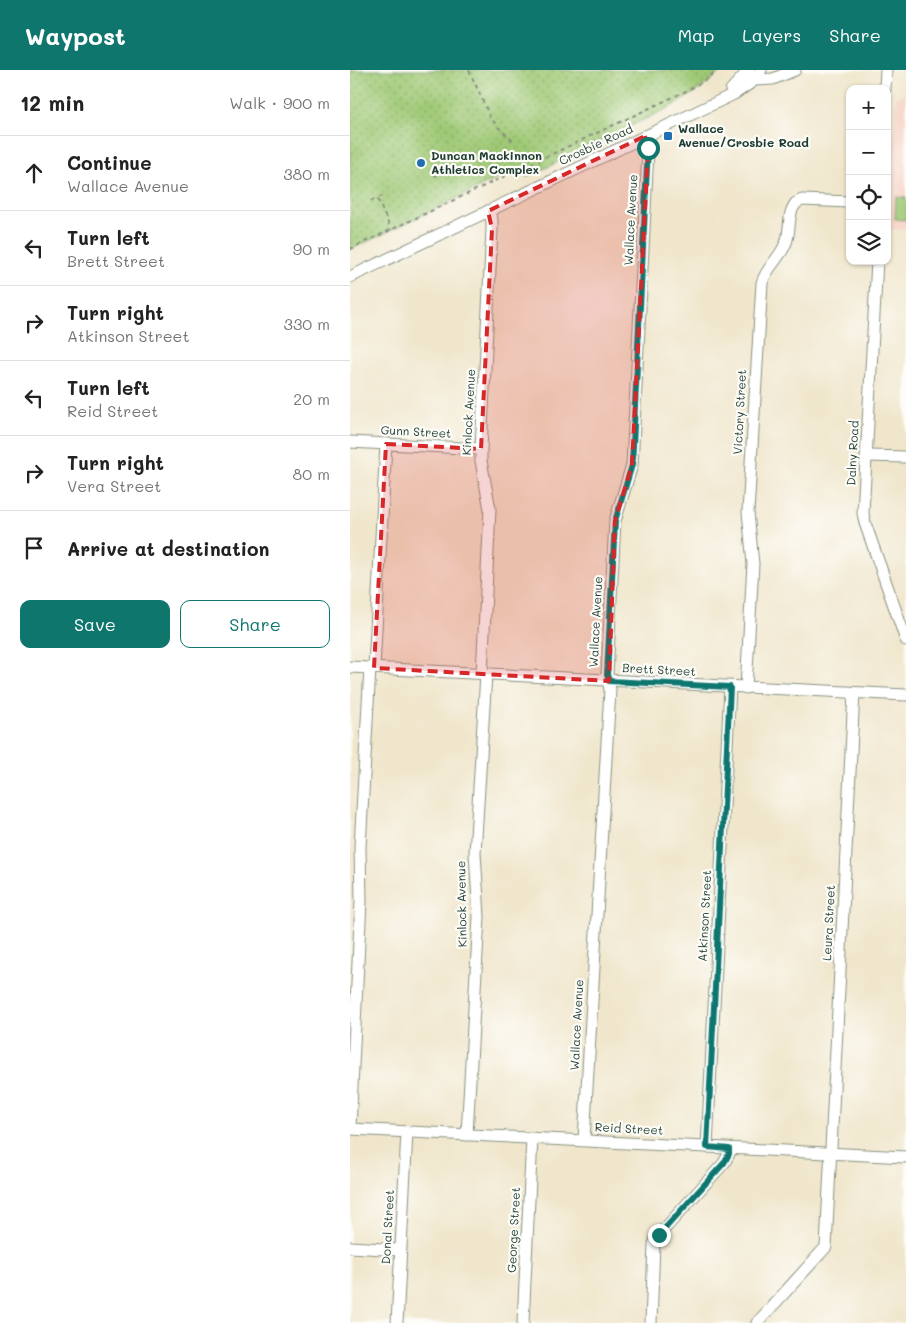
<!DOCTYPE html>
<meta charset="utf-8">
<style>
:root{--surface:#fff;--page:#f6f6f6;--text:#222;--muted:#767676;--line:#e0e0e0;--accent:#0f766e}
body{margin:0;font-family:Mali,sans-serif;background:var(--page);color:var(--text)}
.controls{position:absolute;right:15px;top:15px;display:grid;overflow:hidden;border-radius:10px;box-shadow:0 1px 4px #0004}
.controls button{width:45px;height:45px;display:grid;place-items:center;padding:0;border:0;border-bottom:1px solid var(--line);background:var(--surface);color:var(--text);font:25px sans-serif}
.stop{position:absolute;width:15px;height:15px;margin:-11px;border:4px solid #0f766e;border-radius:50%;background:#fff}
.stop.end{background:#0f766e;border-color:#fff;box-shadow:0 1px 5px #0008}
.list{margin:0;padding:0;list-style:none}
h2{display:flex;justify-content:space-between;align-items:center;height:65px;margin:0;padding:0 20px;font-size:21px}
h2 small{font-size:16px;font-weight:400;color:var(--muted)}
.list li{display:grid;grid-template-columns:32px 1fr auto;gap:15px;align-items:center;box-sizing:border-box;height:75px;padding:0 20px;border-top:1px solid var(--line)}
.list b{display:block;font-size:19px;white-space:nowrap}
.list p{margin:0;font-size:16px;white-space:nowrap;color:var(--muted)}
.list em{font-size:16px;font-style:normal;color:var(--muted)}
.actions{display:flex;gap:10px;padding:15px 20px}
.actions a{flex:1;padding:11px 0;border:1px solid var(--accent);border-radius:10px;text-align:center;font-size:18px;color:var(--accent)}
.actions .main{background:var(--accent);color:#fff}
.icon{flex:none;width:28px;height:28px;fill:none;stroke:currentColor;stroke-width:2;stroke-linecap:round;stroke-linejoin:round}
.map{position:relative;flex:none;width:556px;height:1253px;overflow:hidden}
header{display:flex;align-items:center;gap:30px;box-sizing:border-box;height:70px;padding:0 25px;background:var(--accent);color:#fff}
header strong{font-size:24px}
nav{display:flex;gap:28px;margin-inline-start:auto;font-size:18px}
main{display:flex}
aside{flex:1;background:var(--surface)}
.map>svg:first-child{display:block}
.built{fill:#f6d2c4}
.green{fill:#9fc975;stroke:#5f8354}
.park{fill:url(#park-dots);stroke:#5f8354}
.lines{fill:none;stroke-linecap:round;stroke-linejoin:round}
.minor-casing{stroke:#889280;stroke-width:13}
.path{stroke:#889280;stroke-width:2;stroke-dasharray:4 4;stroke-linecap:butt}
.minor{stroke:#fff;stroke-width:11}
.route{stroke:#0f766e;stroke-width:6}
.marked{fill:#d62828;fill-opacity:0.2;stroke:#d62828;stroke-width:4;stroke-dasharray:10 6;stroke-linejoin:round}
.poi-dot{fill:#1f6fb2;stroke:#fdfcf7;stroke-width:2}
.labels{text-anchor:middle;stroke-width:4.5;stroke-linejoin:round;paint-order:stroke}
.poi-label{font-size:12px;font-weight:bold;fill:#1f3d34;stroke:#fdfcf7;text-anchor:start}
.street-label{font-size:12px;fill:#1f3d34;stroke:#fdfcf7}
</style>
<header>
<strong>Waypost</strong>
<nav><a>Map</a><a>Layers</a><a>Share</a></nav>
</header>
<main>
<aside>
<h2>12 min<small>Walk · 900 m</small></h2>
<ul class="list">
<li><svg class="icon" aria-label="ahead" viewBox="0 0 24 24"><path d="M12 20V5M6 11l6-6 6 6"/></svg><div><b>Continue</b><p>Wallace Avenue</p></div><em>380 m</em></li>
<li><svg class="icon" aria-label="left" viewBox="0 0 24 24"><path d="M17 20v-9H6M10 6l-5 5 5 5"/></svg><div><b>Turn left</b><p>Brett Street</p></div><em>90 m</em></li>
<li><svg class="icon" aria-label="right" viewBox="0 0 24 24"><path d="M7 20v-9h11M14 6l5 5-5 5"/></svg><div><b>Turn right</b><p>Atkinson Street</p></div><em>330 m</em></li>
<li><svg class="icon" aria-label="left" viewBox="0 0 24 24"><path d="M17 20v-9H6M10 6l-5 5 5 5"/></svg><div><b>Turn left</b><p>Reid Street</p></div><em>20 m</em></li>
<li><svg class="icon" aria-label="right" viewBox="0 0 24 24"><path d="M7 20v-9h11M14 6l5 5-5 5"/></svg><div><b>Turn right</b><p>Vera Street</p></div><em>80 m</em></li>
<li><svg class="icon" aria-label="arrive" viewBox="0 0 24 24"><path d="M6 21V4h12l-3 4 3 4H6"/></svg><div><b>Arrive at destination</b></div></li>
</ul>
<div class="actions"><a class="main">Save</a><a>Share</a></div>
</aside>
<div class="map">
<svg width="556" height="1253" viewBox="0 0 556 1253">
<defs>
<pattern id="park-dots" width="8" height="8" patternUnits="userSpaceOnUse" patternTransform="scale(1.25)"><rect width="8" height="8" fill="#9fc975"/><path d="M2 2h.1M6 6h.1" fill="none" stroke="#81a461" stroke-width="1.8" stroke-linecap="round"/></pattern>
</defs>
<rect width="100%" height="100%" fill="#fdfcf7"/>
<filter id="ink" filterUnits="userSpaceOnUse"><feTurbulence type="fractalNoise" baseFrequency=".02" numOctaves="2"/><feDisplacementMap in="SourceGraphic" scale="10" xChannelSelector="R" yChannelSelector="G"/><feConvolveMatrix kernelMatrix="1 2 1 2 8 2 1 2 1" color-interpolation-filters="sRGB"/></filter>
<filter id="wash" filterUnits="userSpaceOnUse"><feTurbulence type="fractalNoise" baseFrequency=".0096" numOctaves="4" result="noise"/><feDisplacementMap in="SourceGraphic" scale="20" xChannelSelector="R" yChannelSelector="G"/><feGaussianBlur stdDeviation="1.12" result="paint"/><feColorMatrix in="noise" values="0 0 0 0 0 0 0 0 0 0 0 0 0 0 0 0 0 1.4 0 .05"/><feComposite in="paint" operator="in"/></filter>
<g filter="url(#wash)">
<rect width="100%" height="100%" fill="#f0e6cc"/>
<polygon class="built" points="556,24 556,160 540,159 546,26"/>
<polygon class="green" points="546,127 556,128 556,150 545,149"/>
<path class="park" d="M0 0H372C343 30 305 44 268 62 238 78 207 93 176 107L172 97 0 180Z"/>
</g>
<g filter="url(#ink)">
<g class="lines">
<g class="minor-casing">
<g id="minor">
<polyline points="404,10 423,9 445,0"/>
<polyline points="535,19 536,0"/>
<polyline points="381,20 399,0"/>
<polyline points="527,191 513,443 515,453 556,570"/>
<polyline points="0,207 384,24 402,12 411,0"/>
<polyline points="0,372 131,379"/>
<polyline points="517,386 556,387"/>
<polyline points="0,597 556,625"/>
<polyline points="24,598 36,374"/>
<polyline points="132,604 140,439 131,391 131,379 142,159 142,150 138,141"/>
<path d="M396 618 403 494 398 442 412 213C416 198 429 189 435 175 442 161 436 145 446 133L452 130 500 132"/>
<polyline points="0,1058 11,831 10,777 20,598"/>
<polyline points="0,1059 556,1087"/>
<polyline points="117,1065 129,847 125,783 136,604"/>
<polyline points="234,1070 260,620 257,605 265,451 282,395 298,81 295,66"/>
<polyline points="357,1077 380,617"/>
<polyline points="0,1177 50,1180"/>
<polyline points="47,1253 57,1062"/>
<polyline points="173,1253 182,1068"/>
<polyline points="301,1253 304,1174 309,1165 374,1093 379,1084 379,1079"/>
<polyline points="407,1253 476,1177 504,623"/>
</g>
</g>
<g class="path">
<polyline points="119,0 140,47 148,57 164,72"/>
<polyline points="84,106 96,101"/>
<polyline points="33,126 27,128 41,160"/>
<polyline points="21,131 27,128"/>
<polyline points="0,179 336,21 354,11 367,0"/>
</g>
<use href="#minor" class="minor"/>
</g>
</g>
<g class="lines" filter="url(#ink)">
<polyline class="route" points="298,78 282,395 265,451 257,605 259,611 380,617 357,1077 379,1079 379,1084 374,1093 309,1165"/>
</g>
<path class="marked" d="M295 66 298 81 282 395 265 451 259 611 24 598 36 374 131 379 142 159 138 141Z"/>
<g class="poi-dot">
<rect x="313" y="61" width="10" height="10" rx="2.5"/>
<circle cx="71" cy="93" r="5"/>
</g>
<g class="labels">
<g class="poi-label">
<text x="328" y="63">Wallace<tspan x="328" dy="14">Avenue/Crosbie Road</tspan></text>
<text x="81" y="90">Duncan Mackinnon<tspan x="81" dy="14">Athletics Complex</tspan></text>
</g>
<g class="street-label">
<text transform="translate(246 75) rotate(-25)" y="4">Crosbie Road</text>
<text transform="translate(281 150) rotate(-87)" y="4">Wallace Avenue</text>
<text transform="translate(119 342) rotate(-87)" y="4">Kinlock Avenue</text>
<text transform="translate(390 342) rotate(-87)" y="4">Victory Street</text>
<text transform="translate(66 362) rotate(3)" y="4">Gunn Street</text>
<text transform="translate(503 383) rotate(-87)" y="4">Dalny Road</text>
<text transform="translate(246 552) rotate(-87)" y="4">Wallace Avenue</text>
<text transform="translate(309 600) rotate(3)" y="4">Brett Street</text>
<text transform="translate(112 834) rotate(-91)" y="4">Kinlock Avenue</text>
<text transform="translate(355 846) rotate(-87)" y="4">Atkinson Street</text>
<text transform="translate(479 853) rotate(-87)" y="4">Leura Street</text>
<text transform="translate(227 955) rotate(-87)" y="4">Wallace Avenue</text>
<text transform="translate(279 1059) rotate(3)" y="4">Reid Street</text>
<text transform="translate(38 1157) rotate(-87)" y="4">Donal Street</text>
<text transform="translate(164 1160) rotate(-87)" y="4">George Street</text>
</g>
</g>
</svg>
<div class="controls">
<button>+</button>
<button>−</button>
<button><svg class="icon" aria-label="locate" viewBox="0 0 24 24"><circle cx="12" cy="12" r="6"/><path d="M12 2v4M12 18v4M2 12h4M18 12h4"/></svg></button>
<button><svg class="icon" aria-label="layers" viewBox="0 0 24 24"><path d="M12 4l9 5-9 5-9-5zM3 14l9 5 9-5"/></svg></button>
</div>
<div class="stop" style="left:298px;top:78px"></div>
<div class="stop end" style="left:309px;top:1165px"></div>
</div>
</main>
